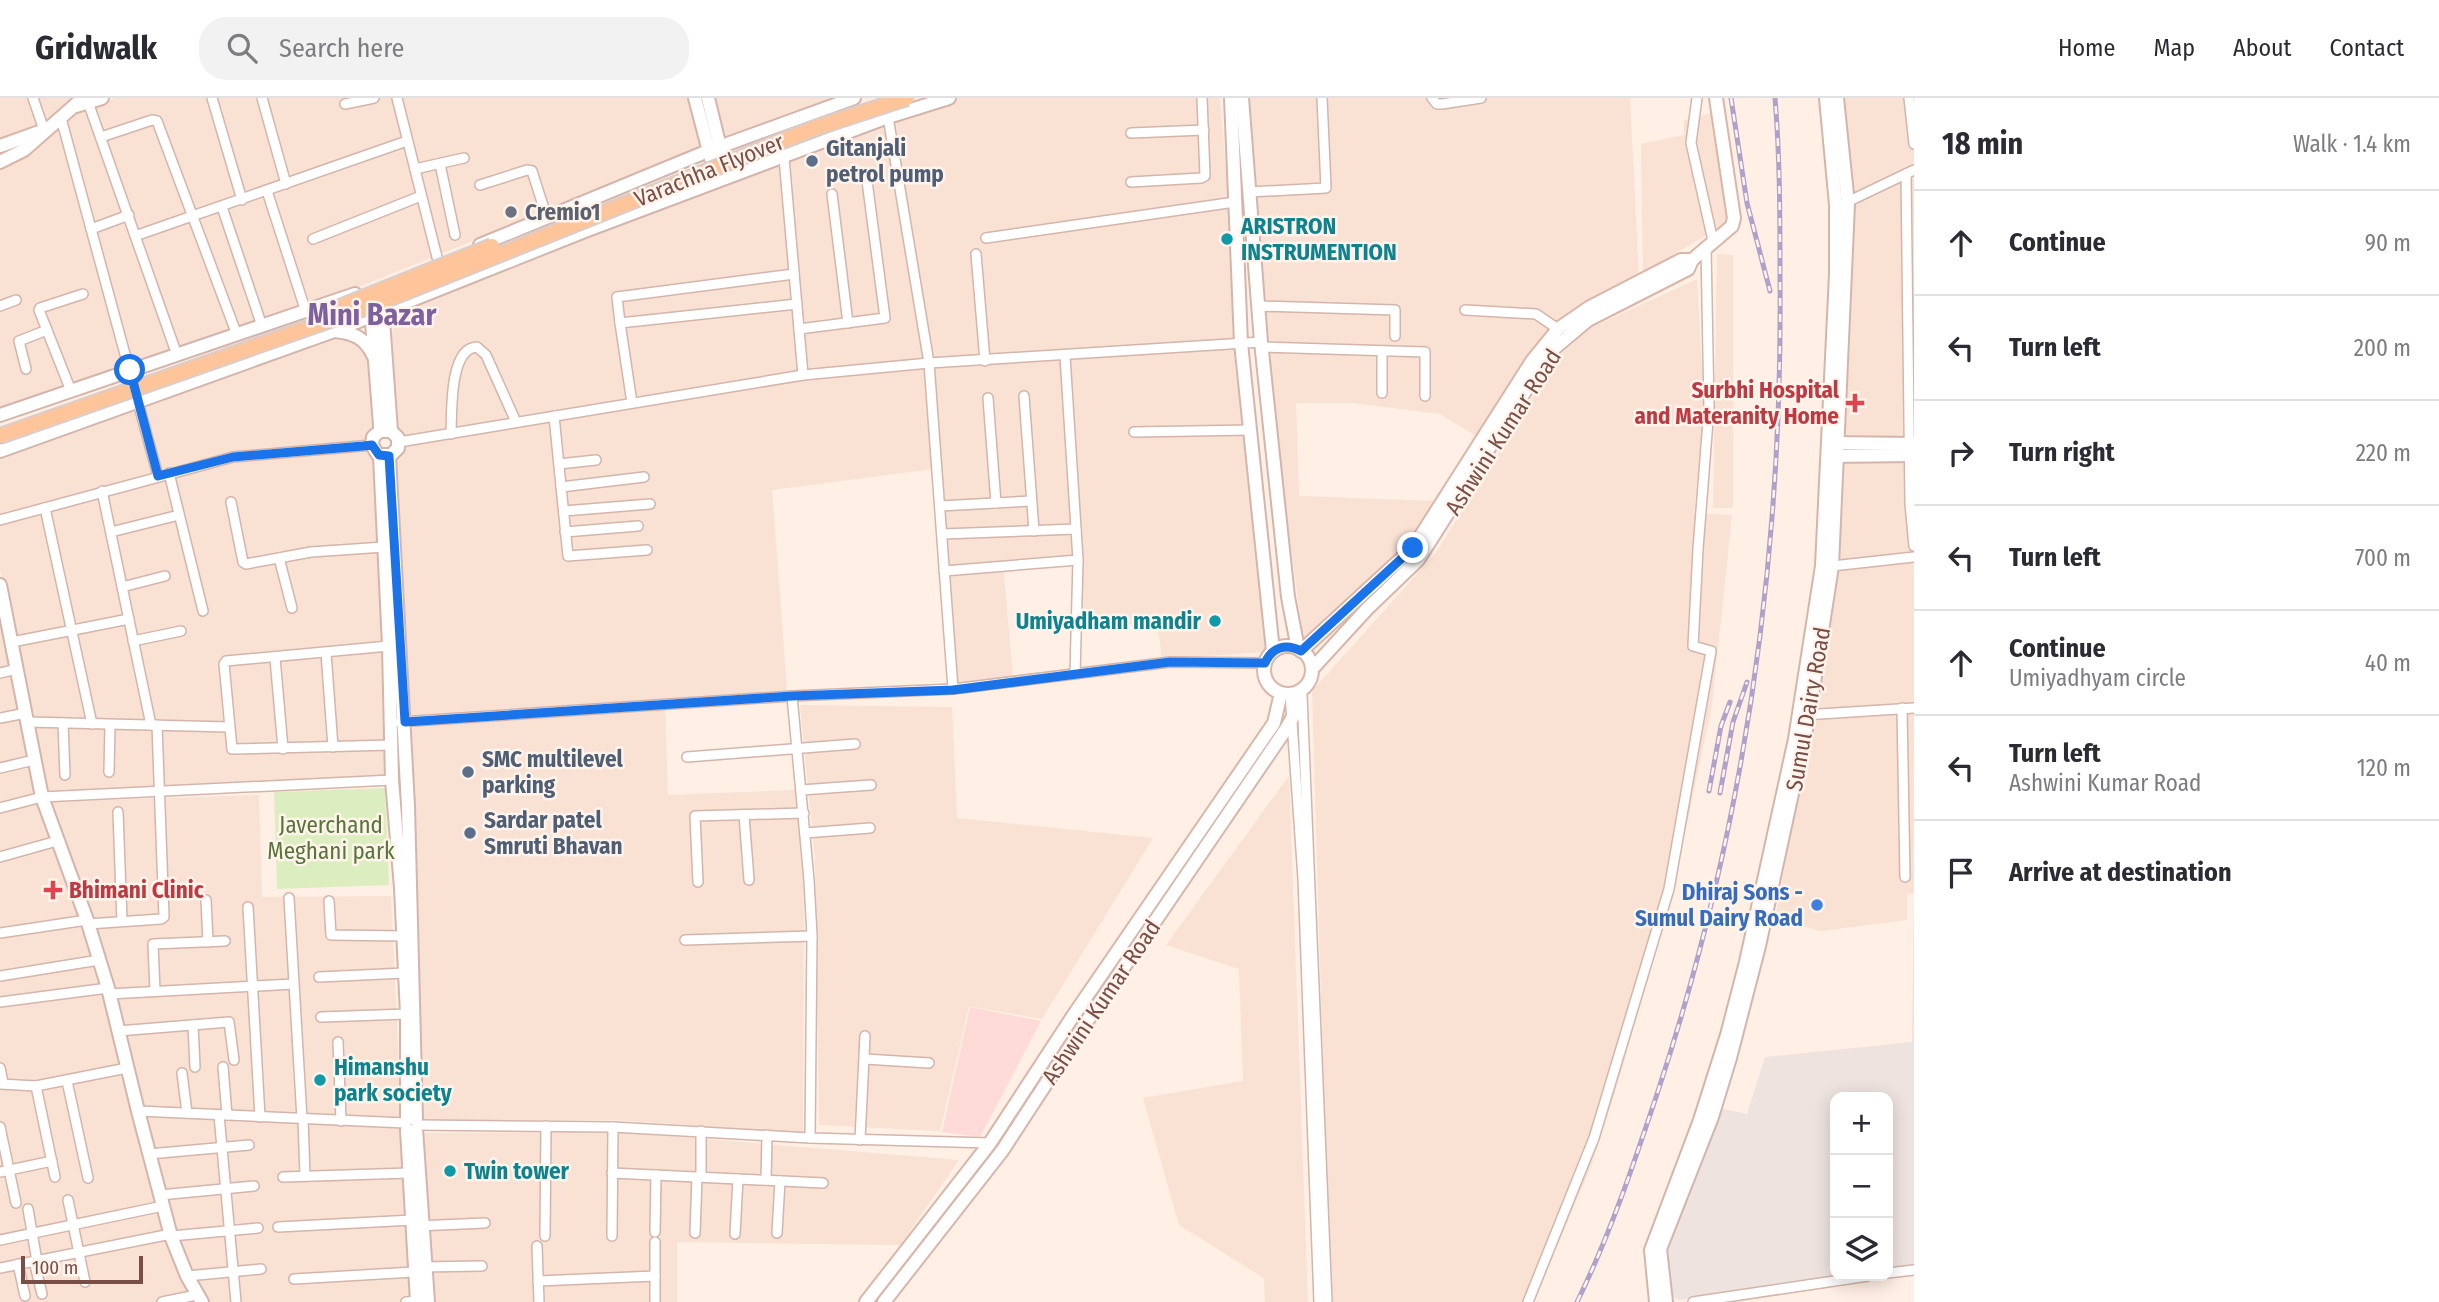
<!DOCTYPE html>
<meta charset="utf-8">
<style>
:root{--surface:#fff;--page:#f2f2f3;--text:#2b2b33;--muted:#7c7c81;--line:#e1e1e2}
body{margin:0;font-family:"Fira Sans Condensed",sans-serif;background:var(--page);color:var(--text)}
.controls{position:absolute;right:21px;bottom:21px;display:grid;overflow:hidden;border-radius:14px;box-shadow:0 4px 18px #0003}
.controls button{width:63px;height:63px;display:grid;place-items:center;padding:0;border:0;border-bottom:2px solid var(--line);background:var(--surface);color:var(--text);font:35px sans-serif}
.scale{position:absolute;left:21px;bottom:18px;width:122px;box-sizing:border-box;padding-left:7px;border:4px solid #7a4e46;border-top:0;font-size:19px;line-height:24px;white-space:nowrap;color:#7a4e46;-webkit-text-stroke:5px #fff4ec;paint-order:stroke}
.stop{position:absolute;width:21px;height:21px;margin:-16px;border:5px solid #1a73e8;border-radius:50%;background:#fff}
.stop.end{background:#1a73e8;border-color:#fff;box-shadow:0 2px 7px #0008}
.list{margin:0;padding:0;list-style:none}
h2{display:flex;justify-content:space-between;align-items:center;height:91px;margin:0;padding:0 28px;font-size:30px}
h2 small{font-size:23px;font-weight:400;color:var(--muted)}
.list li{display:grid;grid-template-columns:46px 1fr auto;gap:21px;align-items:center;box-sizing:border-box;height:105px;padding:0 28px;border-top:2px solid var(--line)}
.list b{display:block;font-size:26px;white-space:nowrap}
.list p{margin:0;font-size:23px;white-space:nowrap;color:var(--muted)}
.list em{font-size:23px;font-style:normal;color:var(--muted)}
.icon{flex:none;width:38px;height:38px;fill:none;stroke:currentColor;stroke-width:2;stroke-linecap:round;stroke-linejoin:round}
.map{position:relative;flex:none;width:1914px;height:1204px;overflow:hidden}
header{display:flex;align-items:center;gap:42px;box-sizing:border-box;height:98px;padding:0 35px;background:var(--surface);border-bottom:2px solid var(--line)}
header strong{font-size:33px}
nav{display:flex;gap:38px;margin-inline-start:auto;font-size:24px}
.search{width:490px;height:63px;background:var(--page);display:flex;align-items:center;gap:18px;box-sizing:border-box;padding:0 24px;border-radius:28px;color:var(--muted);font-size:26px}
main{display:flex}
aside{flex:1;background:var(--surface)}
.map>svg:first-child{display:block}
.residential{fill:#f9e1d4}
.commercial{fill:#ffdbd7}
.industrial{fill:#eee3df}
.green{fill:#dceec0}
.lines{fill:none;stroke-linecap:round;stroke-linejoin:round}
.minor-casing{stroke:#d4b5ab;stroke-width:12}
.tertiary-casing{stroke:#d4b5ab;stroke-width:16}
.secondary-casing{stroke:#dab6aa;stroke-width:16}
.minor{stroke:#fff;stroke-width:9}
.tertiary{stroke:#fff;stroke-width:12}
.secondary{stroke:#fff;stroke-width:12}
.rail-casing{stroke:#aea1ca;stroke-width:5}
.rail{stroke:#fff4ec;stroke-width:2.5;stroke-dasharray:8;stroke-linecap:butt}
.primary-bridge-casing{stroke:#dacdcb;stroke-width:18;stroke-linecap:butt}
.primary-bridge{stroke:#ffc59a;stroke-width:14}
.route{stroke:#1a73e8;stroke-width:9}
.service-dot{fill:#5c6f8a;stroke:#fff4ec;stroke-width:2.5}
.worship-dot{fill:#6b7280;stroke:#fff4ec;stroke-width:2.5}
.culture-dot{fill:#0f9aa8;stroke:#fff4ec;stroke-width:2.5}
.health-dot{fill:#e0444e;stroke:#fff4ec;stroke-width:2.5}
.shop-dot{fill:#3f7fe0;stroke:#fff4ec;stroke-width:2.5}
.labels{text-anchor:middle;stroke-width:5;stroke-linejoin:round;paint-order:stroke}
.service-label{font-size:23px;font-weight:bold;fill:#4e5e75;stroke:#fff4ec;text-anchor:start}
.street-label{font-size:23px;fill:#7a4e46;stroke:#fff4ec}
.worship-label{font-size:23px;font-weight:bold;fill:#5b616d;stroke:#fff4ec;text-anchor:start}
.culture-label{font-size:23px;font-weight:bold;fill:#0d838f;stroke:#fff4ec;text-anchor:start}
.health-label{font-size:23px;font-weight:bold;fill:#be3a42;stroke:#fff4ec;text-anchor:end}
.park-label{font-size:23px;fill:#577538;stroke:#fff4ec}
.shop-label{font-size:23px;font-weight:bold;fill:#366cbe;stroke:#fff4ec;text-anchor:end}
.district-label{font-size:30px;font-weight:bold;fill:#7d619e;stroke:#fff4ec}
</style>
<header>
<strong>Gridwalk</strong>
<div class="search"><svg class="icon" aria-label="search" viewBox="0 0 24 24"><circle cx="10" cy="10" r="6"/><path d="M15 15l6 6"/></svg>Search here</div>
<nav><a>Home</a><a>Map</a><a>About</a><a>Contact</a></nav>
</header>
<main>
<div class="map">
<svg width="1914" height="1204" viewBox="0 0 1914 1204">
<rect width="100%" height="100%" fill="#ffefe4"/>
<g class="residential">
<polygon points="0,0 78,0 51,25 0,44"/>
<polygon points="116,0 691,0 703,50 309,209 0,314 0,66 77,12"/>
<polygon points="712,0 845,0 723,44"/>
<polygon points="958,0 1220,0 1229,109 1235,269 1254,424 1265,554 1162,561 1158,528 1082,524 1083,457 1003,465 1013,580 956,585 941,370 772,392 787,592 410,621 392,362 397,335 390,237 405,210 515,165 884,25"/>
<polygon points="1250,0 1630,0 1639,179 1549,234 1476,338 1440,316 1353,305 1296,305 1299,398 1433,403 1410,446 1304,545 1258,208"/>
<polygon points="1840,0 1914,0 1914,65 1850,101"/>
<polygon points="1712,15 1728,124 1643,175 1641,46 1684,37 1684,22"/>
<polygon points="1914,77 1914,339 1844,340 1853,108"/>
<polygon points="1717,156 1733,157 1733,410 1713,410"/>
<polygon points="1697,181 1704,312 1694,415 1732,417 1712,607 1671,802 1614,998 1592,1066 1534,1204 1330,1204 1312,593 1436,455 1558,259 1591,230"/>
<polygon points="336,240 353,242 364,248 371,260 375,325 368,341 369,356 375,362 387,678 45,695 0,471 0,357"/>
<polygon points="1842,361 1914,361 1914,606 1814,612"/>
<polygon points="0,510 36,695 85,831 104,898 121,979 165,1130 197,1204 0,1204"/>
<polygon points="800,607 952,609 957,720 1153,740 1042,921 969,908 940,1033 819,1027 815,760"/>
<polygon points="665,611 668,697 796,692 804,781 803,1035 617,1022 423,1022 410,630"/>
<polygon points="1914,614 1914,795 1907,796 1907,822 1821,833 1775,821 1812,620"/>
<polygon points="1289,678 1308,1204 1265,1204 1264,1180 1179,1127 1143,1000 1243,983 1239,871 1166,847"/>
<polygon points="259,697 262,799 391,798 410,1204 208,1204 199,1192 184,1164 48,704"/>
<polygon points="621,1034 959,1062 900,1147 677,1144 677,1204 434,1204 423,1035"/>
</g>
<polygon class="commercial" points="970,909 1041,923 980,1039 942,1034"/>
<polygon class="industrial" points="1914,799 1914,1169 1888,1172 1888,999 1835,999 1835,1178 1850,1178 1679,1202 1668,1197 1661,1157 1719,1010 1747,1016 1765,959 1912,944"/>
<polygon class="green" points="385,690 389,787 277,791 274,694"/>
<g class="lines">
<g class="minor-casing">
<g id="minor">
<polyline points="33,0 44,32"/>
<polyline points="212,0 242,102"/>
<polyline points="262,0 286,86"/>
<polyline points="397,0 438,163"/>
<polyline points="1432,0 1437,6 1442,6 1481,0"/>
<polyline points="1697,0 1691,45 1713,143"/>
<polyline points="1909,0 1914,46"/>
<polyline points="88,4 177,257"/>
<polyline points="345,6 374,0"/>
<polyline points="888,19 929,265 953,591"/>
<polyline points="61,20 158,378"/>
<polyline points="1131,35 1204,32"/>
<polyline points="101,39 152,22 157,23 237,237"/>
<polyline points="784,60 803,277"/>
<polyline points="440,66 455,137"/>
<polyline points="415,71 464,60"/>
<polyline points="1906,76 1910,406 1914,448"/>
<polyline points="1131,84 1201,80 1205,78 1202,0"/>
<polyline points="480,87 527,72 532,73 547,120"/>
<polyline points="267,93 306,214"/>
<polyline points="1249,94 1326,90 1322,0"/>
<polyline points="832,96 848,225"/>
<polyline points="1843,106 1914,72"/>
<polyline points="222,109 262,228"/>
<polyline points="91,131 129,117"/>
<polyline points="135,138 407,43"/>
<polyline points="986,140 1235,104"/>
<polyline points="313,141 421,98"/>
<polyline points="976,156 985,263"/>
<polyline points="0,208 16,202"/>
<polyline points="1258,208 1395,212 1395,238"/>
<polyline points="1465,212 1536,216 1558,231"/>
<polyline points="620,225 617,199 794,176"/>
<polyline points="799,231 885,220 867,83"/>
<polyline points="1261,249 1425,254 1425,298"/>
<polyline points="26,271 19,243 47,232"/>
<polyline points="71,293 39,212 40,210 83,196"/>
<polyline points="1382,295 1382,253"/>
<polyline points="1024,298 1034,433"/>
<polyline points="988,300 996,405"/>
<polyline points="632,305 620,225 797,206"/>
<polyline points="554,318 568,458 647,452"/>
<polyline points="1134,334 1251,332"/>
<path d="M451 336C452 314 449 250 477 249L486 257 516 324"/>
<polyline points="399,344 803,277 929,265 1261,244"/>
<polyline points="559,366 596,362"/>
<polyline points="169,375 203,513"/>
<polyline points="561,389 644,379"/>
<polyline points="102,393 151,627"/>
<polyline points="231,404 243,464 246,466 311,454 384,449"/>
<polyline points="940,408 1031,403"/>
<polyline points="45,410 92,626"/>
<polyline points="564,413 650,406"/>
<polyline points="0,422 233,359 372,347"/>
<polyline points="111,434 179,417"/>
<polyline points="565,434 638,428"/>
<polyline points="942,436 1076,431"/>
<polyline points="279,460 292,510"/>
<polyline points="1832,468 1914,459"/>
<polyline points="944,473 1078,462 1065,258"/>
<polyline points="122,489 165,478"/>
<polyline points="133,543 181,533"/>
<polyline points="12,544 129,521"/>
<polyline points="389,548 226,563 224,566 232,651 392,647"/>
<polyline points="326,555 333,649"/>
<polyline points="275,560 283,651"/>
<polyline points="0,575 17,571"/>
<polyline points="1075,576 1078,462"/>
<polyline points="1290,596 1303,780 1319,1204"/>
<polyline points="1302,597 1327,1204"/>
<polyline points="792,598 809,782 812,838 810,1040"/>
<polyline points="1902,610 1905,779"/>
<polyline points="1804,617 1914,610"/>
<polyline points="0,620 26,615"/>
<polyline points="28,624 229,629"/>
<polyline points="400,624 792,598 953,591 1170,564 1265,565"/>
<polyline points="63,625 65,677"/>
<polyline points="687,659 855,646"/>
<polyline points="0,670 34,662"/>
<polyline points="109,674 110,627"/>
<polyline points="801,692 871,687"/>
<polyline points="0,710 42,699 392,682"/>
<polyline points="118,714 122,823"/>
<polyline points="744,717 749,782"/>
<polyline points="805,735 870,730"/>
<polyline points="0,759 57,743"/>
<polyline points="698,784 695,718 804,715"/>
<polyline points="289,800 302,1021"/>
<polyline points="206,802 208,844"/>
<polyline points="329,803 331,837 403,838"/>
<polyline points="248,809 260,1019"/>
<polyline points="88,826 161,821 164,819 157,627"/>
<polyline points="0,835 87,822"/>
<polyline points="685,842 812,838"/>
<polyline points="0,878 99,862"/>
<polyline points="319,879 405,875"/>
<polyline points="155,893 153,846 225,843"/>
<polyline points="109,896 293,886"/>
<polyline points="0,904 108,890"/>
<polyline points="321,919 407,916"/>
<polyline points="193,927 195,969"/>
<polyline points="118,933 229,924 234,962"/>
<polyline points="338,944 341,1023"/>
<polyline points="865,961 929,965"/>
<polyline points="223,969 227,1017"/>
<polyline points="0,970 3,985"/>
<polyline points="182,975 187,1015"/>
<polyline points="67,983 88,1080"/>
<polyline points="0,986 36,988 127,970"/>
<polyline points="36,988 55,1079"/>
<polyline points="138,1013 405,1025"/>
<polyline points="219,1017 236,1204"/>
<polyline points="303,1021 305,1078"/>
<polyline points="418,1027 613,1029 810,1040 990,1045"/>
<polyline points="0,1029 16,1105"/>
<polyline points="701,1033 701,1079"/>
<polyline points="860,1042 865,938"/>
<polyline points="149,1056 249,1047"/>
<polyline points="0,1074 52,1063"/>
<polyline points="612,1075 823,1085"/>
<polyline points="283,1079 409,1075"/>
<polyline points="766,1082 767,1037"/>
<polyline points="160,1097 254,1088"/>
<polyline points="68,1102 85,1184"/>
<polyline points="28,1111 37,1163"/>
<polyline points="417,1128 485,1125"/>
<polyline points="278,1129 413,1122"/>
<polyline points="655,1134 656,1077"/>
<polyline points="695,1135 697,1079"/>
<polyline points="777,1135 780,1083"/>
<polyline points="735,1136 738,1081"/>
<polyline points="171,1138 258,1130"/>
<polyline points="545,1138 546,1028"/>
<polyline points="612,1138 613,1029"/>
<polyline points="0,1142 163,1108"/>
<polyline points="537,1148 539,1204"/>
<polyline points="34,1163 42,1196"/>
<polyline points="18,1166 25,1198"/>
<polyline points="421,1169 482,1168"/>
<polyline points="0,1170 171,1136"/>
<polyline points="1888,1175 1914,1172"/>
<polyline points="187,1178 261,1171"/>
<polyline points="294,1181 414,1174"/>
<polyline points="538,1183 655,1178"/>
<polyline points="162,1204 197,1197"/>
<polyline points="406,1204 417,1203"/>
<polyline points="655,1204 655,1144"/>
<polyline points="1528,1204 1594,1040 1669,791 1711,553 1693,548 1698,451 1709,310 1706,149"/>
<polyline points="1693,1204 1868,1178"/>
</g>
</g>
<g class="tertiary-casing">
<g id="tertiary">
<polyline points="695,0 711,61"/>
<polyline points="708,0 726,74"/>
<polyline points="1231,0 1241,245 1273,553"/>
<polyline points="1242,0 1261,244 1288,499 1298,551"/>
<polyline points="480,147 708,53 854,0"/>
<polyline points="382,208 391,333"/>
<polyline points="371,212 380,327 380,333 373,339 372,347 378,357 391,357 398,350 398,340 391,333 380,333"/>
<path d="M335 233C354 235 365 240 373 257"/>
<polyline points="0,317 355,196"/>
<polyline points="1830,345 1914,346"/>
<polyline points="0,353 334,233 585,133 888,19 949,0"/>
<polyline points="380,358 389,548 392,682 401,790 407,916 407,1022"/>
<polyline points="389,358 408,708 416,1022"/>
<polyline points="1830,358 1914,357"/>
<polyline points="0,487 42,699 87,822 108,890 138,1013 171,1138 187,1178 202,1204"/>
<polyline points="416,1031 428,1204"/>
<polyline points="407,1032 417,1204"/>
<polyline points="1656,1204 1651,1152 1700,1022 1727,937 1746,864 1795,641 1822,468 1836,176 1836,107 1826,0"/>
<polyline points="1666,1204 1660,1151 1712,1019 1730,960 1759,848 1809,617 1832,468 1848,106 1837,0"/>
</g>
</g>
<g class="secondary-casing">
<g id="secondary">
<polyline points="76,8 102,0"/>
<polyline points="0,48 42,33"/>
<polyline points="0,64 24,52 83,0"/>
<circle cx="1288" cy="572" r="24"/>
<polyline points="1301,553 1413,450 1532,263 1558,231 1590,209 1681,162 1692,162"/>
<polyline points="1312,571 1367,511 1418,462 1550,254 1588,222 1688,171 1692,162 1732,128 1734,120 1716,0"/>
<polyline points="866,1204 990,1045 1073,918 1274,625 1281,595"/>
<polyline points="884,1204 1002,1053 1085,926 1286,631 1294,617 1299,594"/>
</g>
</g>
<use href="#minor" class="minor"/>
<use href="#tertiary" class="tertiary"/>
<use href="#secondary" class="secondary"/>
<g class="rail-casing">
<g id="rail">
<polyline points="1731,0 1747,105 1770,193"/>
<polyline points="1709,693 1721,628 1730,604"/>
<polyline points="1720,695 1733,624 1747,584"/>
<path d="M1577 1204C1611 1135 1635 1062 1659 990 1745 728 1783 455 1780 179 1780 119 1780 60 1775 0"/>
</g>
</g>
<use href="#rail" class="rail"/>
<g class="primary-bridge-casing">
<g id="primary-bridge">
<polyline points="332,212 492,148"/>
<polyline points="0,338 376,206 812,31 907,0"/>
</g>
</g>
<use href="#primary-bridge" class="primary-bridge"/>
</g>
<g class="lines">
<path class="route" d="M130 272 158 378 233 359 363 348 372 347 379 357 389 358 405 624 792 598 953 592 1170 564 1265 565C1272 549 1286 545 1301 553L1413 450"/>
</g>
<g class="service-dot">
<circle cx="812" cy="63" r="7"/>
<circle cx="468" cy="674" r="7"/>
<circle cx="470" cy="735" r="7"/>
</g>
<circle class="worship-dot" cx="511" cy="114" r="7"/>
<g class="culture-dot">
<circle cx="1227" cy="141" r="7"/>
<circle cx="1215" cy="523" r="7"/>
<circle cx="320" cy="982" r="7"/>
<circle cx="450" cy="1073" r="7"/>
</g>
<g class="health-dot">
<path d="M1851.5 294.5h7v7h7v7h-7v7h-7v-7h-7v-7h7z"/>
<path d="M49.5 781.5h7v7h7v7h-7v7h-7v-7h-7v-7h7z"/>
</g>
<circle class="shop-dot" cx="1817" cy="807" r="7"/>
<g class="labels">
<g class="service-label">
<text x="826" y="58">Gitanjali<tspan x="826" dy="26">petrol pump</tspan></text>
<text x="482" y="669">SMC multilevel<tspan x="482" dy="26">parking</tspan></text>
<text x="484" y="730">Sardar patel<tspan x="484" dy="26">Smruti Bhavan</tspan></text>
</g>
<g class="street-label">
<text transform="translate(709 72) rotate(-22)" y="8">Varachha Flyover</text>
<text transform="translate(1503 334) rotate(-57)" y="8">Ashwini Kumar Road</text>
<text transform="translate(1808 611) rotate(-80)" y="8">Sumul Dairy Road</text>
<text transform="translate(1101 904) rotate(-56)" y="8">Ashwini Kumar Road</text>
</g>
<g class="worship-label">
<text x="525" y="122">Cremio1</text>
</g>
<g class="culture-label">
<text x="1241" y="136">ARISTRON<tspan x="1241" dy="26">INSTRUMENTION</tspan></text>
<text x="1201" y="531" text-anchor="end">Umiyadham mandir</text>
<text x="334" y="977">Himanshu<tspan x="334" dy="26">park society</tspan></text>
<text x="464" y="1081">Twin tower</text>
</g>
<g class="health-label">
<text x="1839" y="300">Surbhi Hospital<tspan x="1839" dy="26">and Materanity Home</tspan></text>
<text x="69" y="800" text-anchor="start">Bhimani Clinic</text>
</g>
<g class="park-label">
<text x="331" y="735">Javerchand<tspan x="331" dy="26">Meghani park</tspan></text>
</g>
<g class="shop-label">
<text x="1803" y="802">Dhiraj Sons -<tspan x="1803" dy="26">Sumul Dairy Road</tspan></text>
</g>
<g class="district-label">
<text x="372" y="227">Mini Bazar</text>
</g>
</g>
</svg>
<div class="controls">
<button>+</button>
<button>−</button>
<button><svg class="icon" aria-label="layers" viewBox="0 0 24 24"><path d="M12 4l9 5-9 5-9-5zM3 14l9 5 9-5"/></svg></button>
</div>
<div class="scale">100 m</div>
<div class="stop" style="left:130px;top:272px"></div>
<div class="stop end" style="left:1413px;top:450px"></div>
</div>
<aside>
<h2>18 min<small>Walk · 1.4 km</small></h2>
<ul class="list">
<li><svg class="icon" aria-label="ahead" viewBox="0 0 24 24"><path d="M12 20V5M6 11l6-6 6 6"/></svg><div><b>Continue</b></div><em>90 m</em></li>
<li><svg class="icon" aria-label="left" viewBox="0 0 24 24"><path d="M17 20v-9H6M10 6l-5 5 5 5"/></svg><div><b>Turn left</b></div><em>200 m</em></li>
<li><svg class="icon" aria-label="right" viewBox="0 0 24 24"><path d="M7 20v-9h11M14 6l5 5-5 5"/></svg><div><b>Turn right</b></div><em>220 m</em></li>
<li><svg class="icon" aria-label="left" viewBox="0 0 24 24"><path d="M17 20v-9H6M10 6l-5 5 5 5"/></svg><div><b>Turn left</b></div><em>700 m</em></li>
<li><svg class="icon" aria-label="ahead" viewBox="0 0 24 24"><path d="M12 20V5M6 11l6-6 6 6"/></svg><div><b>Continue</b><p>Umiyadhyam circle</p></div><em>40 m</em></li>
<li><svg class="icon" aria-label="left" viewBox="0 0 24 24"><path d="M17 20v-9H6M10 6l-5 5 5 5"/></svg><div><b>Turn left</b><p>Ashwini Kumar Road</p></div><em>120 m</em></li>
<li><svg class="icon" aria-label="arrive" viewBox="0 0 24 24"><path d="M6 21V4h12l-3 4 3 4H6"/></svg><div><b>Arrive at destination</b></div></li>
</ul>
</aside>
</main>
